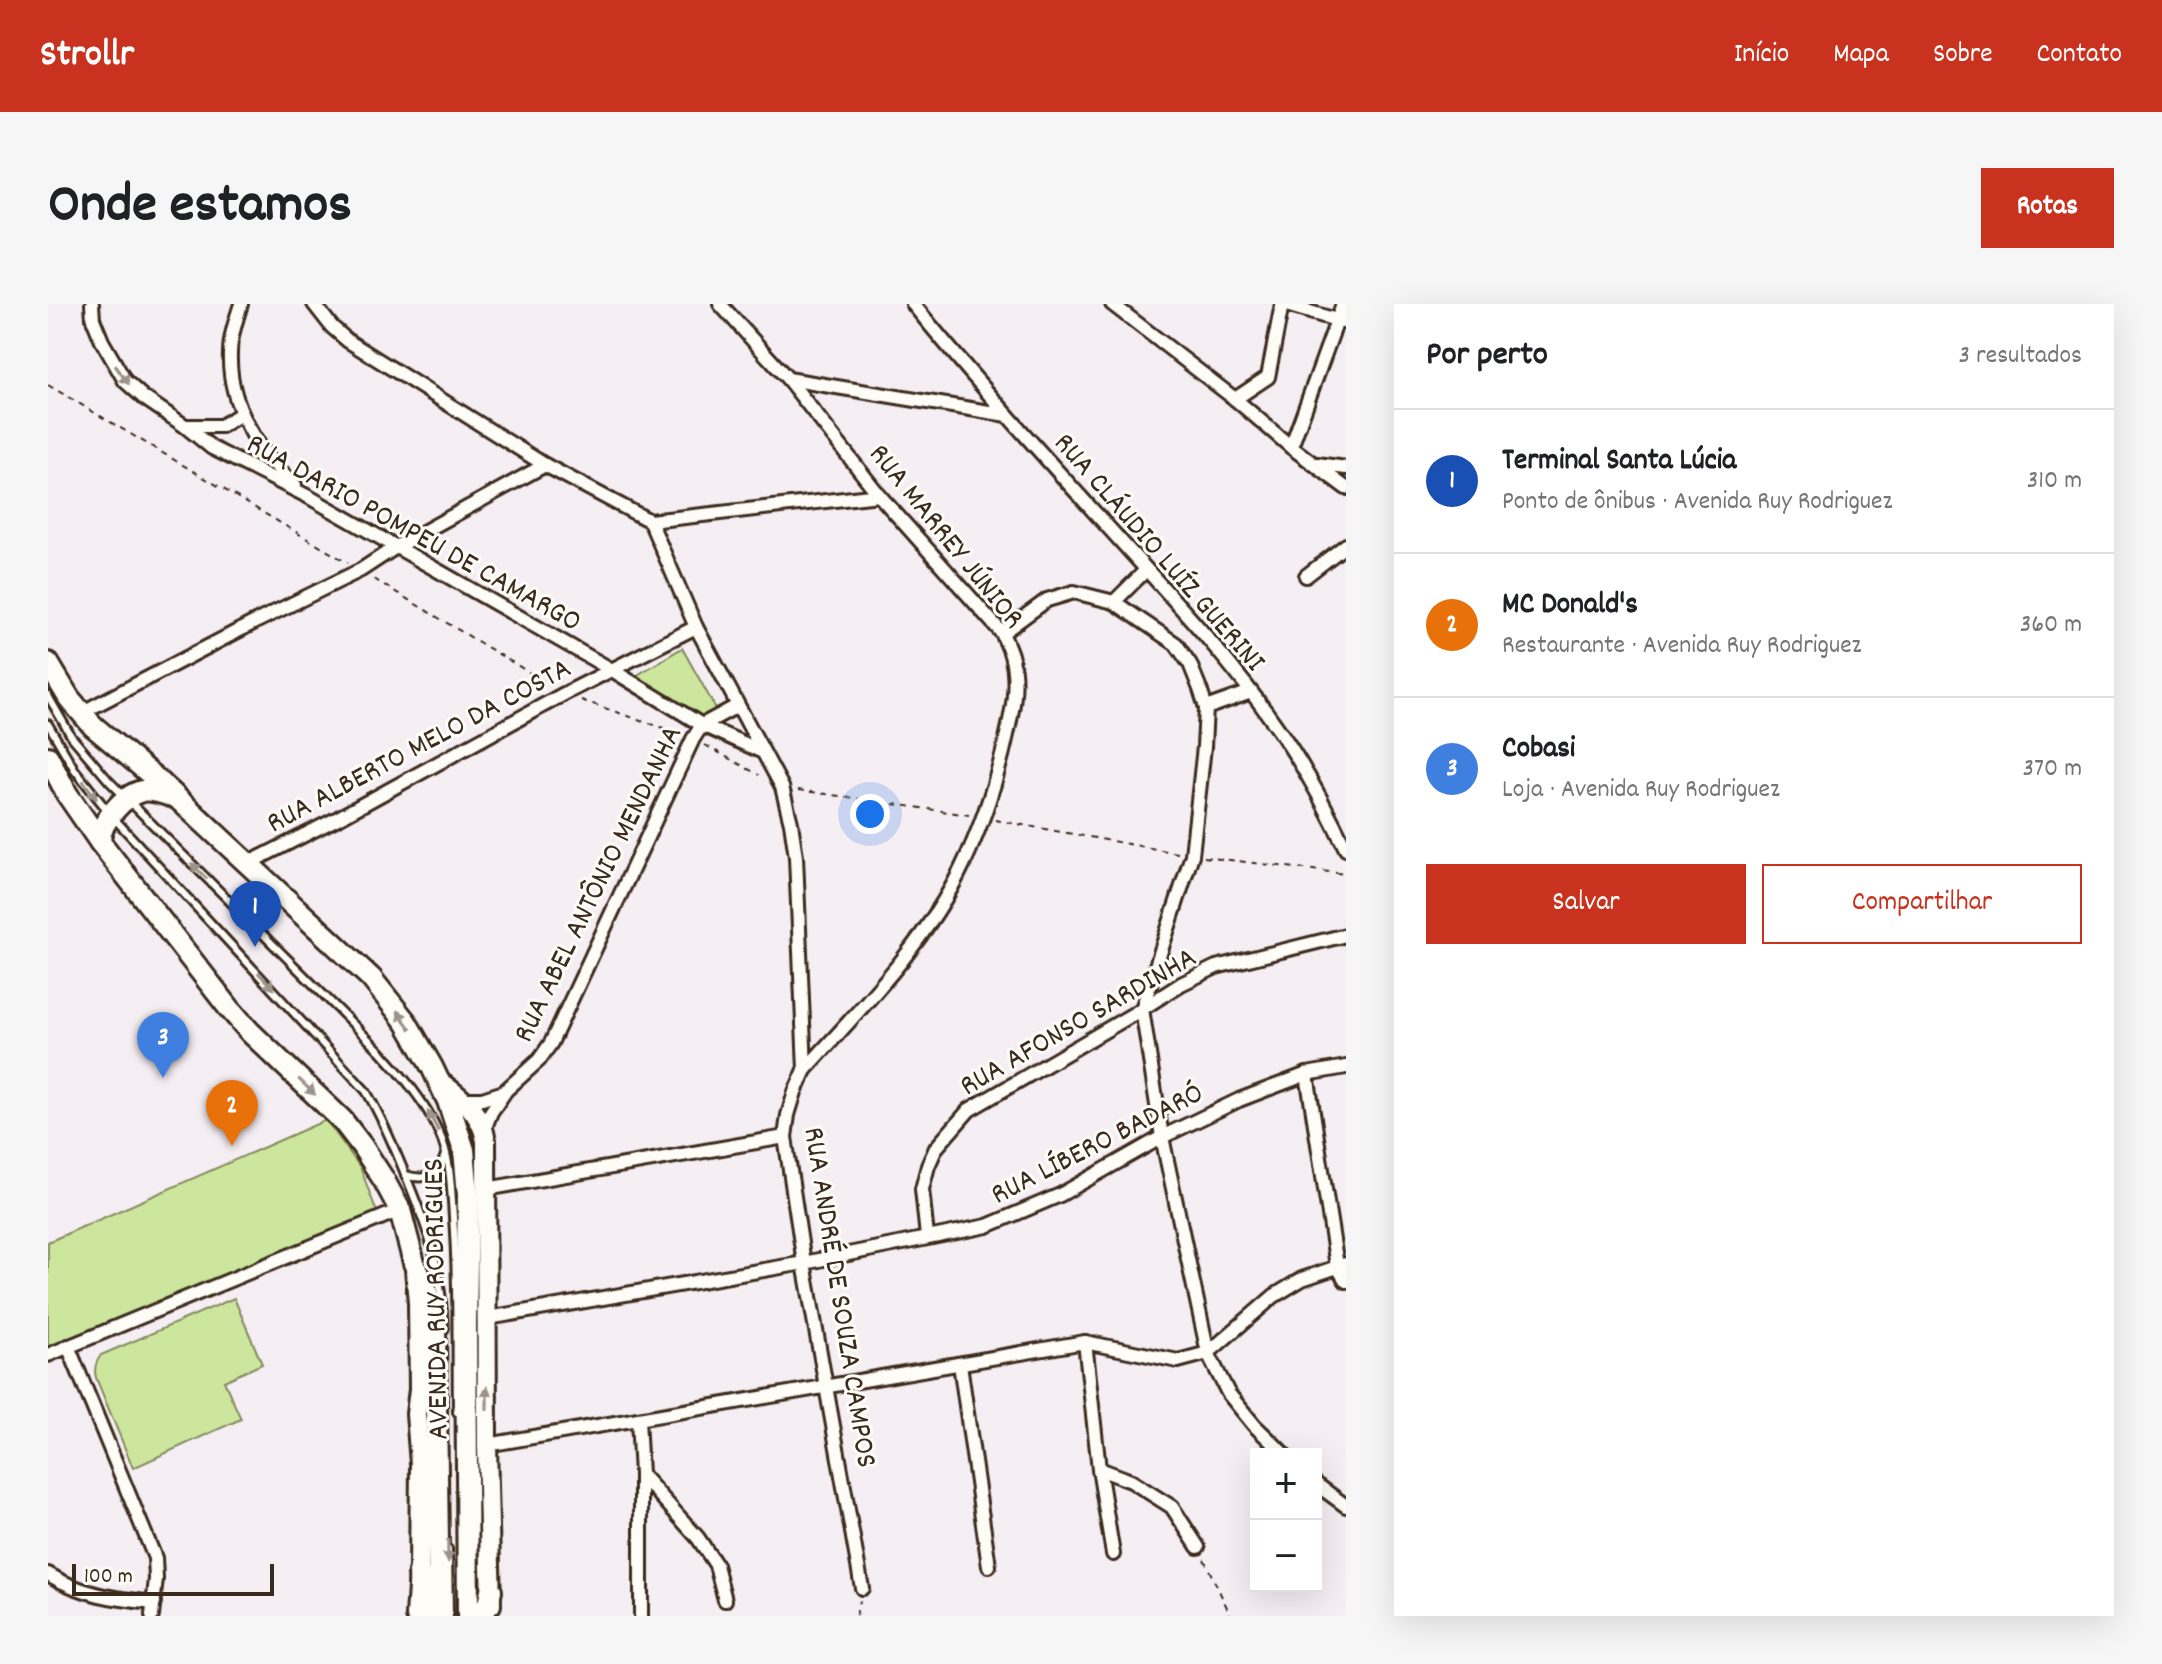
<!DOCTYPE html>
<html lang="pt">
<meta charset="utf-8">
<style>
:root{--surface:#fff;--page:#f6f6f6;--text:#202124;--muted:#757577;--line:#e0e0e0;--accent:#c8321e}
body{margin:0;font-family:Dekko,sans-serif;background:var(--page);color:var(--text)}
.controls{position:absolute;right:24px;bottom:24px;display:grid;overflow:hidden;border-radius:0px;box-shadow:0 8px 32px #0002}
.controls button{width:72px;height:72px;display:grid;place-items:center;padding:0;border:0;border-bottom:2px solid var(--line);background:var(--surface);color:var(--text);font:40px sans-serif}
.scale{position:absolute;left:24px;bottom:20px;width:202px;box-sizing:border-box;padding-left:8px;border:4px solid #3b2a1e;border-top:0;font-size:22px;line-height:28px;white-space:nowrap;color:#3b2a1e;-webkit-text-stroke:6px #fdfcf7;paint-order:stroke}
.you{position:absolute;left:822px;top:510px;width:28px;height:28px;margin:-20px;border:6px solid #fff;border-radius:50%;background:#1a73e8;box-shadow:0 0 0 12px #1a73e833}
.badge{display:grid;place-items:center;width:52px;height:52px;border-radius:50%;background:var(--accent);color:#fff;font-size:26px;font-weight:700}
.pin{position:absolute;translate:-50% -66px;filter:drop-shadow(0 2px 4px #0008)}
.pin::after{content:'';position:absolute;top:42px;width:28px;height:24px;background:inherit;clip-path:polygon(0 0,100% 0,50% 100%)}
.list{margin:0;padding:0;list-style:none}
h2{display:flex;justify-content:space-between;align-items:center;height:104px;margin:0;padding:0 32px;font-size:34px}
h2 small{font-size:26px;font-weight:400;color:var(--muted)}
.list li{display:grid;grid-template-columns:52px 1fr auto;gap:24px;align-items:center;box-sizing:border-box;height:144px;padding:0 32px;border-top:2px solid var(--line)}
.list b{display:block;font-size:30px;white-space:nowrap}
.list p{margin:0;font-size:26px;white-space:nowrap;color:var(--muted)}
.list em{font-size:26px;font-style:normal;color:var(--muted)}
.actions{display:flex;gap:16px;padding:24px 32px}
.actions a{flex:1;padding:18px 0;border:2px solid var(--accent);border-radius:0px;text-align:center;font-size:28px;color:var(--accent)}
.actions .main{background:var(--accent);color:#fff}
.map{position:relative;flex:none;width:1298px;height:1312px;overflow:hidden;border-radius:0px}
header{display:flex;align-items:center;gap:48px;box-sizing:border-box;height:112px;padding:0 40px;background:var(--accent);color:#fff}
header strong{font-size:38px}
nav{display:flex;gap:44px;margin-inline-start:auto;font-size:28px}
.intro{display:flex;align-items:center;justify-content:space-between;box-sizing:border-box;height:192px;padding:0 48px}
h1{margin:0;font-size:56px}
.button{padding:20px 36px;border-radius:0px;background:var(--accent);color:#fff;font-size:28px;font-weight:700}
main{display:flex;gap:48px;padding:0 48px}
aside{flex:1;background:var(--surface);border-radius:0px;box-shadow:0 8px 32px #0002}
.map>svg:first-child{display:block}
.green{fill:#cce79d;stroke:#84885e;stroke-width:2}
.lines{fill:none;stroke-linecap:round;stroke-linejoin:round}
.lane-casing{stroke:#3b2a1e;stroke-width:12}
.street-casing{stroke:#3b2a1e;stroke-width:18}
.secondary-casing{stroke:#3b2a1e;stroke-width:24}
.primary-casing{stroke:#3b2a1e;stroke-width:26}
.path{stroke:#3b2a1e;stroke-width:2;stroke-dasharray:6 6;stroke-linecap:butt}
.lane{stroke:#fdfcf7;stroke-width:6}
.street{stroke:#fdfcf7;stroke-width:12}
.secondary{stroke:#fdfcf7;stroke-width:18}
.primary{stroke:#fdfcf7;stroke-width:20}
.oneway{fill:#9c938a}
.labels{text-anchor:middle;stroke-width:6;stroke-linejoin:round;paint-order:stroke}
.street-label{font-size:30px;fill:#3b2a1e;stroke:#fdfcf7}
</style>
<header>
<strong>Strollr</strong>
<nav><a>Início</a><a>Mapa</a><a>Sobre</a><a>Contato</a></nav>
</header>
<div class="intro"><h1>Onde estamos</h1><a class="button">Rotas</a></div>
<main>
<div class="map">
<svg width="1298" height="1312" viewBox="0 0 1298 1312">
<rect width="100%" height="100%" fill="#f5eef3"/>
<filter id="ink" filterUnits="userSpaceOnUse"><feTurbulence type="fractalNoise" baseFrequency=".0125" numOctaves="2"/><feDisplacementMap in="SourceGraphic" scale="16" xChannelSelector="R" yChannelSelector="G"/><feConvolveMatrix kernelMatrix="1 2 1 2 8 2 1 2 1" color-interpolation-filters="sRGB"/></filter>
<g filter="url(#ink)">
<g class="green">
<polygon points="634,344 668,405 651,415 583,375"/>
<polygon points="278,816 312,863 331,914 0,1052 0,938"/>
<path d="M186 994 214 1060 176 1077 193 1115 85 1164 48 1074C46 1065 47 1059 53 1051Z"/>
</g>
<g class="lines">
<g class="lane-casing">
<g id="lane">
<path d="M0 392 23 432 61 477 331 746C354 771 377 797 391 829 403 855 403 885 405 913 410 978 408 1043 409 1108"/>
<path d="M0 420 27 466 63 511 318 787C333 812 344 838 355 865 379 923 394 962 396 1026"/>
<path d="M357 871C378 877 390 873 397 851"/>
<polyline points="400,1245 401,1312"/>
</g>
</g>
<g class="street-casing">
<g id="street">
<polyline points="44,0 45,15 54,37 77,77 96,94 137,122 164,144 261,193 564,366 654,421 715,448"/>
<path d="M193 0C188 16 182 33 182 49 180 100 210 148 247 181"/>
<polyline points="266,0 284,23 300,37 497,161 602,217 831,191"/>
<path d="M672 0 740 75 831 191 954 329C957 336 961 344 963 351 972 383 962 417 955 448 945 487 932 526 914 563 878 639 813 704 757 766"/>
<path d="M865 0C930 80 1000 157 1069 233 1123 293 1180 353 1226 419 1254 458 1277 501 1298 545"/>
<polyline points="1064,0 1187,95 1243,143 1298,184"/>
<polyline points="1235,0 1295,18"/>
<polyline points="740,75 959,111"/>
<polyline points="1187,95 1220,73 1234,0"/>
<polyline points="137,122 173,122 193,110"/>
<polyline points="1243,143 1295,0"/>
<polyline points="1269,160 1298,164"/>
<polyline points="602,217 648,323 734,483 743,519 748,553 757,766 747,788 740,811 737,833 756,959 814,1284"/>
<polyline points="1258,272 1298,241"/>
<polyline points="1066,298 1098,266"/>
<polyline points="954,329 999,296 1026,288 1066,298 1128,340 1142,360 1152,385 1158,404 1156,443 1144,551 1094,705 1114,833 1160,1049 1180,1089 1206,1121 1236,1150"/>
<polyline points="1158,404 1203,388"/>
<polyline points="33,409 209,317 313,266 348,243 497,161"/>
<polyline points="201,559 290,514 516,390 648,323"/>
<polyline points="1259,770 1289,962 1298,977"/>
<polyline points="415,795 434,795 456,788"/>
<polyline points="436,826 443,808 458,786 491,756 503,739 645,435 654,421 689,402"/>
<polyline points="438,885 737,833"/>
<polyline points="879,933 874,885 880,862 888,844 921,806 1094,705 1133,680 1168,663 1298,631"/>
<polyline points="440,1014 756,959 939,922 1012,891 1114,833 1191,796 1259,770 1298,763"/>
<polyline points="1037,1038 1051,1165 1065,1250"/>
<polyline points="20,1042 107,1254 108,1275 104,1312"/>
<polyline points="0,1051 352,906"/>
<polyline points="912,1060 941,1262"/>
<polyline points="590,1115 593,1170 593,1312"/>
<polyline points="439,1141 1037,1038 1130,1057 1160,1049 1226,992 1254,975 1298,960"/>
<polyline points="1051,1165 1083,1177 1124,1203 1150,1243"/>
<polyline points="593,1170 650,1234 668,1261 677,1296"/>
<polyline points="1268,1180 1298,1202"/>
<path d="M0 1270C34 1291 67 1295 106 1299"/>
</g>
</g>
<g class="secondary-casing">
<g id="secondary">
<path d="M391 777C413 793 434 809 438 837L439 1141 443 1301"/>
<polyline points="367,965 370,999 371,1085 368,1110 372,1160 371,1268 368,1312"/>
</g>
</g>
<g class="primary-casing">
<g id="primary">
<polyline points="0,359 21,394 45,422 113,479 323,674 358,718 384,763 400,797 416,846 420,891 418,1021 420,1312"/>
<polyline points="0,453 19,490 52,538 181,704 202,728 294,816 314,842 336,876 352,906 366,959 379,988 387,1027 391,1312"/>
<path d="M52 538C51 519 76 491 94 487 105 485 116 490 126 493"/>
<polyline points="371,1268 373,1300 382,1312"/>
<polyline points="431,1312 440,1301 443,1287"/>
</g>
</g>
<g class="path">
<polyline points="0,81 300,259"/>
<polyline points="326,275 502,381"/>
<polyline points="533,396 633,430"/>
<polyline points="657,441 711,471"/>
<polyline points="750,486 921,511"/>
<polyline points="947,516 1130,549"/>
<polyline points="1156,553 1298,570"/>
<polyline points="1156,1255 1183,1312"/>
<polyline points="808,1312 811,1297"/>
</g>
<use href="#lane" class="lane"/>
<use href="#street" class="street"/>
<use href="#secondary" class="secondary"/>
<use href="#primary" class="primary"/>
</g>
<defs><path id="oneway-solid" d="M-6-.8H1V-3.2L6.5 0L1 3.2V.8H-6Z" transform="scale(2)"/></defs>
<g class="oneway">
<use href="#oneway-solid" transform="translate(74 71) rotate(54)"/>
<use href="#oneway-solid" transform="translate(42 486) rotate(53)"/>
<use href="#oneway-solid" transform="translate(151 567) rotate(-135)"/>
<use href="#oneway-solid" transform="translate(218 677) rotate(47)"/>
<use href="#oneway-solid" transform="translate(356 716) rotate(-125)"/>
<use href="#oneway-solid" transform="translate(259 783) rotate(44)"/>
<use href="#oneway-solid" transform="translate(385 817) rotate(-118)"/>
<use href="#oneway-solid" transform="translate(439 1094) rotate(-90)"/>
<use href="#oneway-solid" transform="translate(400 1247) rotate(89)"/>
</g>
</g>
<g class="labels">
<g class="street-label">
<text transform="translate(367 227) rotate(29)" y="10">RUA DARIO POMPEU DE CAMARGO</text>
<text transform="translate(900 231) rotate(51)" y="10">RUA MARREY JÚNIOR</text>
<text transform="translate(1113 247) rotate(49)" y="10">RUA CLÁUDIO LUÍZ GUERINI</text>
<text transform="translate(370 440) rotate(-28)" y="10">RUA ALBERTO MELO DA COSTA</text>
<text transform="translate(548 579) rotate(-64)" y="10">RUA ABEL ANTÔNIO MENDANHA</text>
<text transform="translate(1029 716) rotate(-30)" y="10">RUA AFONSO SARDINHA</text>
<text transform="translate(1048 838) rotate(-27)" y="10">RUA LÍBERO BADARÓ</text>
<text transform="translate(794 993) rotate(81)" y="10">RUA ANDRÉ DE SOUZA CAMPOS</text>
<text transform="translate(386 995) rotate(-91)" y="10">AVENIDA RUY RODRIGUES</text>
</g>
</g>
</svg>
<div class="controls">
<button>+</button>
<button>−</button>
</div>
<div class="scale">100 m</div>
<div class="you"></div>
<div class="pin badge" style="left:207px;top:643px;background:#1a4fb4">1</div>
<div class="pin badge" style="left:184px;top:842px;background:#e8710a">2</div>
<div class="pin badge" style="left:115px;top:774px;background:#3f7fe0">3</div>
</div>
<aside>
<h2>Por perto<small>3 resultados</small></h2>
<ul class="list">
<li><span class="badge" style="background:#1a4fb4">1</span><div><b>Terminal Santa Lúcia</b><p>Ponto de ônibus · Avenida Ruy Rodriguez</p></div><em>310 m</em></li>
<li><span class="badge" style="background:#e8710a">2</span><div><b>MC Donald's</b><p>Restaurante · Avenida Ruy Rodriguez</p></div><em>360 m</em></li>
<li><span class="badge" style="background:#3f7fe0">3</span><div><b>Cobasi</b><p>Loja · Avenida Ruy Rodriguez</p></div><em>370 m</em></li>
</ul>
<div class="actions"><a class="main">Salvar</a><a>Compartilhar</a></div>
</aside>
</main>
